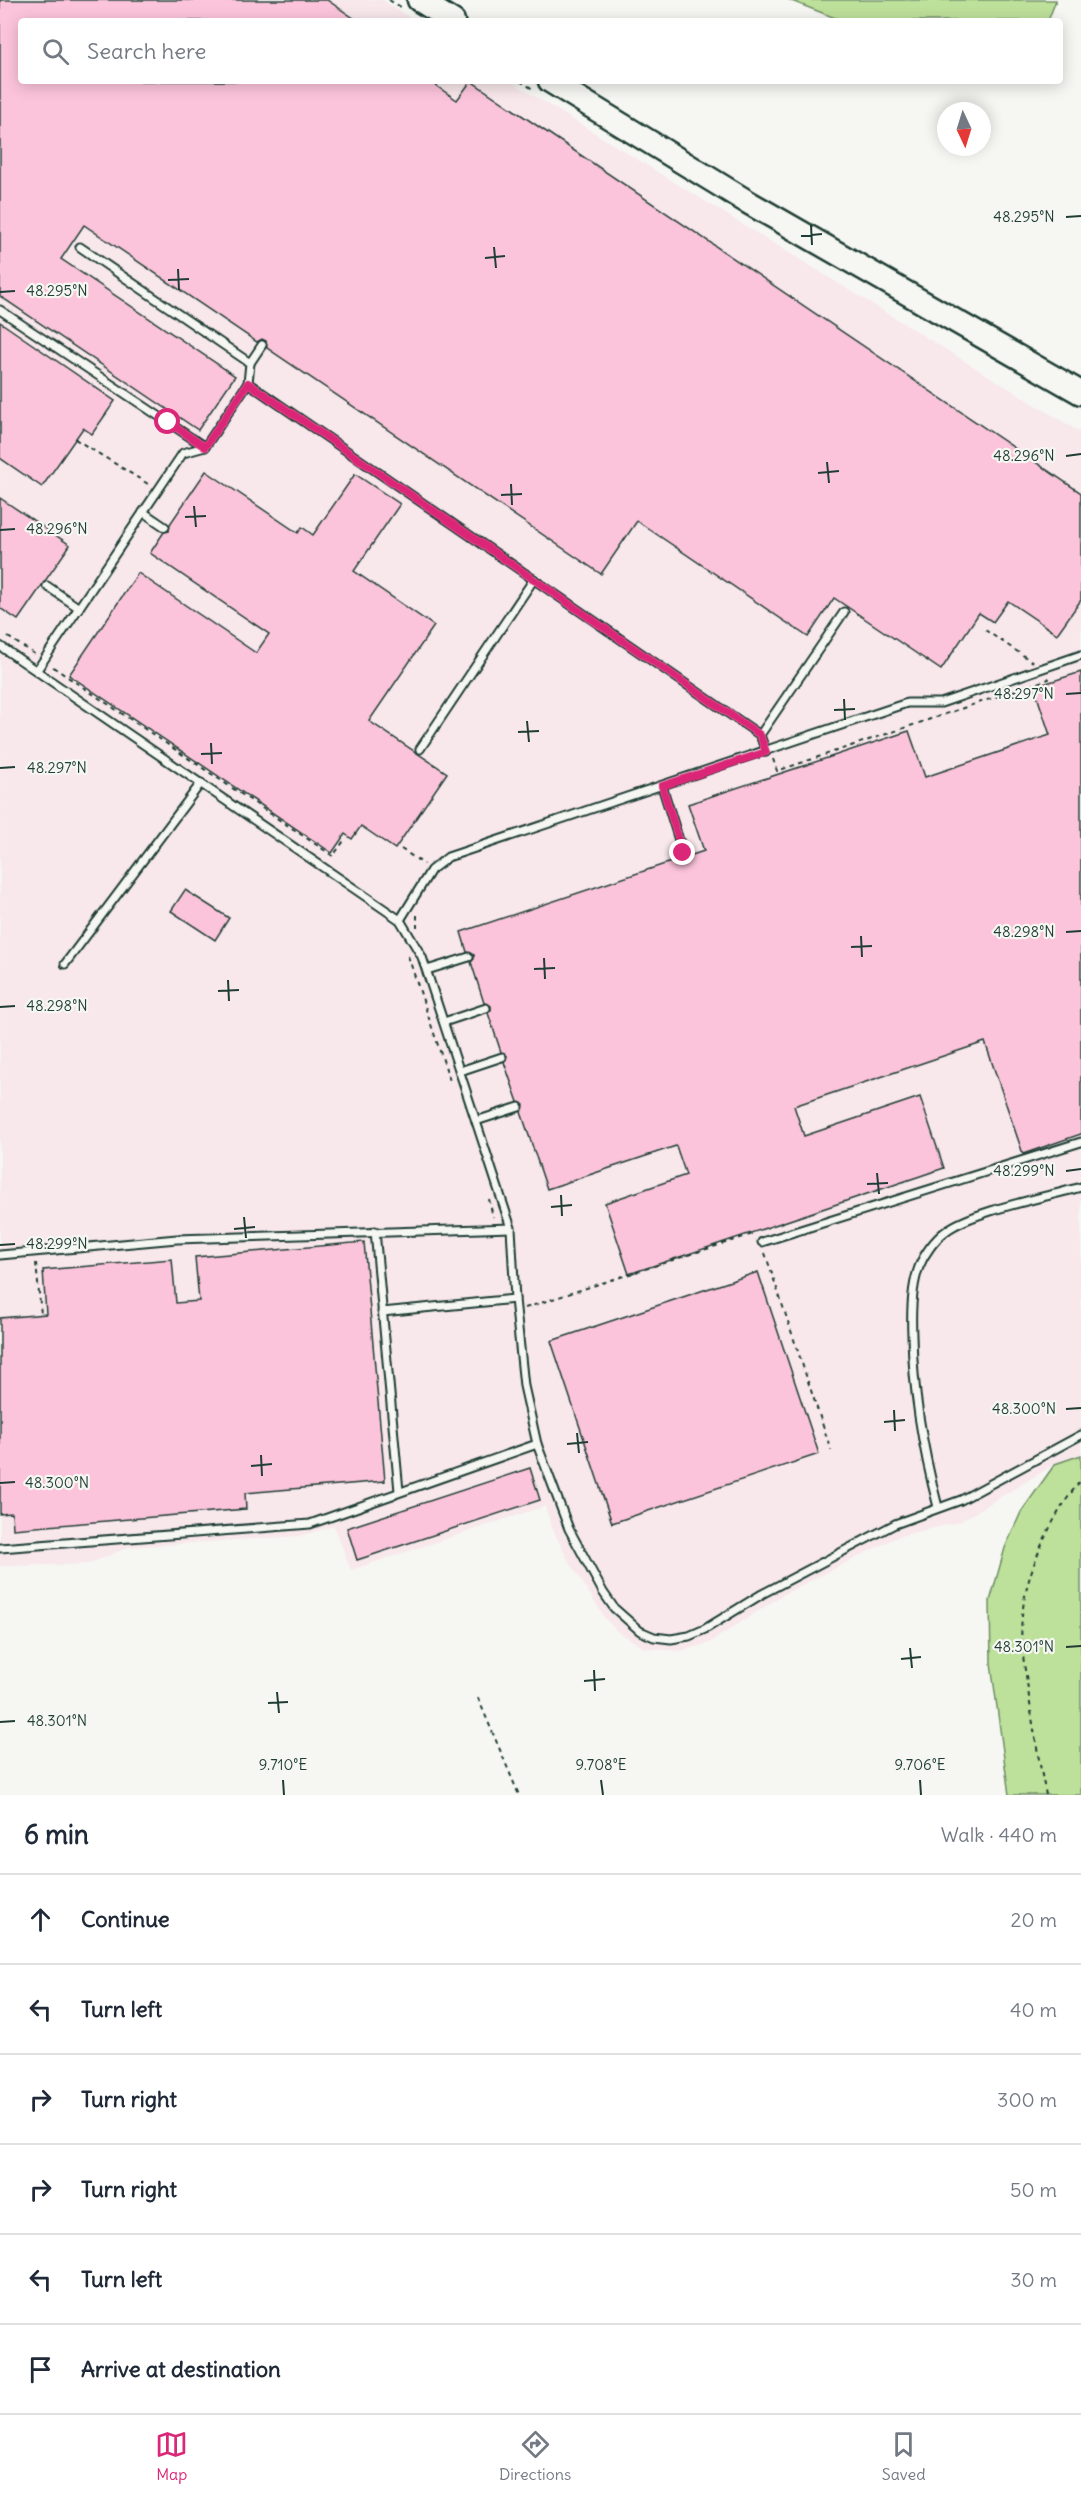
<!DOCTYPE html>
<meta charset="utf-8">
<style>
:root{--surface:#fff;--page:#f2f2f3;--text:#1f2937;--muted:#747a83;--line:#e0e1e3;--accent:#db2777}
body{margin:0;font-family:Delius,sans-serif;background:var(--page);color:var(--text)}
.compass{position:absolute;left:937px;top:102px;width:54px;height:54px;border-radius:50%;background:var(--surface);box-shadow:0 3px 15px #0003;rotate:176deg}
.stop{position:absolute;width:18px;height:18px;margin:-14px;border:4px solid #db2777;border-radius:50%;background:#fff}
.stop.end{background:#db2777;border-color:#fff;box-shadow:0 2px 6px #0008}
.list{margin:0;padding:0;list-style:none}
h2{display:flex;justify-content:space-between;align-items:center;height:78px;margin:0;padding:0 24px;font-size:26px}
h2 small{font-size:20px;font-weight:400;color:var(--muted)}
.list li{display:grid;grid-template-columns:39px 1fr auto;gap:18px;align-items:center;box-sizing:border-box;height:90px;padding:0 24px;border-top:2px solid var(--line)}
.list b{display:block;font-size:22px;white-space:nowrap}
.list em{font-size:20px;font-style:normal;color:var(--muted)}
.icon{flex:none;width:33px;height:33px;fill:none;stroke:currentColor;stroke-width:2;stroke-linecap:round;stroke-linejoin:round}
.map{position:relative;flex:none;width:1081px;height:1795px;overflow:hidden}
.search{position:absolute;background:var(--surface);box-shadow:0 3px 15px #0003;left:18px;right:18px;top:18px;height:66px;display:flex;align-items:center;gap:15px;box-sizing:border-box;padding:0 21px;border-radius:6px;color:var(--muted);font-size:22px}
.sheet{height:618px;background:var(--surface)}
nav{display:flex;justify-content:space-around;align-items:center;box-sizing:border-box;height:84px;border-top:2px solid var(--line);background:var(--surface);font-size:16px;color:var(--muted)}
nav a{display:grid;justify-items:center;gap:3px}
nav .on{color:var(--accent)}
.map>svg:first-child{display:block}
.built{fill:#f8e7eb}
.green{fill:#bde09a;stroke:#6e8e67;stroke-width:1.5}
.building{fill:#fcc4db;stroke:#1f3d34;stroke-width:1.5}
.lines{fill:none;stroke-linecap:round;stroke-linejoin:round}
.lane-casing{stroke:#1f3d34;stroke-width:11}
.primary-casing{stroke:#1f3d34;stroke-width:27}
.path{stroke:#1f3d34;stroke-width:2;stroke-dasharray:4.5 4.5;stroke-linecap:butt}
.lane{stroke:#f6f6f2;stroke-width:7}
.primary{stroke:#f6f6f2;stroke-width:22}
.route{stroke:#db2777;stroke-width:8}
.ticks{fill:none;stroke:#1f3d34;stroke-width:2}
.ticks-label{font-size:15px;text-anchor:middle;fill:#1f3d34;stroke:#f6f6f2;stroke-width:4.5;stroke-linejoin:round;paint-order:stroke}
</style>
<div class="map">
<svg width="1081" height="1795" viewBox="0 0 1081 1795">
<rect width="100%" height="100%" fill="#f6f6f2"/>
<filter id="ink" filterUnits="userSpaceOnUse"><feTurbulence type="fractalNoise" baseFrequency=".0167" numOctaves="2"/><feDisplacementMap in="SourceGraphic" scale="12" xChannelSelector="R" yChannelSelector="G"/><feConvolveMatrix kernelMatrix="1 2 1 2 8 2 1 2 1" color-interpolation-filters="sRGB"/></filter>
<g filter="url(#ink)">
<polygon class="built" points="0,0 382,0 415,21 21,21 21,81 510,81 1081,433 1081,1455 1055,1464 959,1522 899,1536 784,1594 709,1643 681,1651 645,1648 618,1632 605,1618 567,1558 552,1527 545,1506 351,1570 334,1526 299,1536 129,1547 88,1564 0,1566"/>
<g class="green">
<polygon points="789,0 1056,0 1048,21 843,21"/>
<polygon points="1081,1455 1081,1795 1009,1795 991,1663 990,1601 1005,1548 1021,1512 1055,1464"/>
</g>
<g class="building">
<polygon points="0,0 327,0 358,21 21,21 21,81 429,81 457,100 471,81 1081,493 1081,600 1057,634 1008,601 993,622 979,613 941,670 834,598 808,637 637,521 601,574 267,348 266,341 262,339 257,342 84,225 61,259 235,376 198,430 0,296"/>
<polygon points="0,322 115,401 92,434 83,428 42,487 0,458"/>
<polygon points="206,471 298,533 302,527 313,535 355,474 400,504 354,571 434,626 369,721 447,773 395,849 361,826 352,839 345,834 332,853 69,675 138,573 256,653 269,634 150,553 164,532 169,531 170,524"/>
<polygon points="0,498 70,545 18,620 0,608"/>
<polygon points="1081,672 1081,1134 1023,1154 985,1042 794,1106 804,1136 920,1097 944,1168 629,1274 605,1203 686,1175 676,1146 547,1189 521,1112 524,1105 518,1102 504,1062 507,1056 501,1052 488,1013 491,1010 491,1006 484,1003 471,962 474,959 474,955 467,952 461,932 704,851 688,804 909,731 925,777 1050,735 1034,687"/>
<polygon points="185,890 229,918 215,940 171,911"/>
<polygon points="364,1242 385,1481 245,1493 246,1509 13,1529 12,1513 0,1514 0,1318 46,1314 43,1270 172,1259 176,1303 199,1301 195,1257"/>
<polygon points="758,1272 819,1454 612,1523 551,1341"/>
<polygon points="530,1468 540,1500 357,1560 347,1528"/>
</g>
<g class="lines">
<g class="lane-casing">
<g id="lane">
<polyline points="80,247 250,363 248,383 760,735 766,752"/>
<polyline points="0,310 205,447"/>
<polyline points="250,363 262,345"/>
<polyline points="143,512 165,527"/>
<polyline points="47,586 79,608"/>
<polyline points="0,646 400,920 422,957 511,1228 515,1299 524,1386 537,1444 310,1524 0,1548"/>
<polyline points="37,670 183,453 205,447 248,383"/>
<polyline points="760,735 844,612"/>
<polyline points="420,749 534,579"/>
<polyline points="662,786 683,853"/>
<polyline points="400,920 431,870 448,857 907,703 941,703 1081,655"/>
<polyline points="65,964 201,783"/>
<polyline points="427,970 469,957"/>
<polyline points="444,1022 486,1008"/>
<polyline points="460,1071 502,1057"/>
<polyline points="476,1121 519,1107"/>
<polyline points="375,1231 399,1491"/>
<polyline points="762,1242 1081,1142"/>
<polyline points="0,1255 177,1239 511,1228"/>
<polyline points="382,1312 515,1299"/>
<polyline points="537,1444 569,1529 603,1592 614,1608 640,1631 654,1637 671,1639 689,1636 705,1629 762,1594 895,1524 961,1500 1081,1435"/>
<path d="M938 1507C923 1450 913 1394 912 1335 911 1313 911 1288 919 1267 924 1254 935 1239 946 1231 972 1211 1047 1197 1081 1187"/>
</g>
</g>
<g class="primary-casing">
<g id="primary">
<polyline points="419,0 453,21"/>
<polyline points="550,81 746,201 1081,393"/>
</g>
</g>
<g class="path">
<polyline points="389,0 401,7"/>
<polyline points="520,81 533,89"/>
<polyline points="75,439 148,484"/>
<polyline points="985,630 1033,662"/>
<polyline points="8,637 36,655"/>
<polyline points="53,667 333,856 346,838"/>
<polyline points="773,759 777,771 1049,679 1047,677"/>
<polyline points="401,849 424,864"/>
<polyline points="417,915 417,927"/>
<polyline points="408,956 451,1084"/>
<polyline points="489,1199 493,1217"/>
<polyline points="765,1253 831,1450"/>
<polyline points="36,1263 41,1314"/>
<polyline points="525,1308 756,1233"/>
<polyline points="478,1698 519,1795"/>
<path d="M1046 1795C1038 1757 1032 1720 1027 1682 1023 1658 1019 1633 1023 1608 1029 1564 1053 1514 1081 1480"/>
</g>
<use href="#lane" class="lane"/>
<use href="#primary" class="primary"/>
</g>
</g>
<g class="lines" filter="url(#ink)">
<polyline class="route" points="168,422 205,447 248,383 760,735 766,752 662,786 683,853"/>
</g>
<path class="ticks" d="M1066 217 1081 216M811 225 812 245M801 236 822 234M494 247 496 268M485 258 505 256M178 269 179 290M168 280 189 279M0 292 15 291M1066 456 1081 454M827 462 829 483M818 473 839 471M511 484 512 505M501 495 522 494M194 506 196 527M185 517 206 516M0 530 15 529M1066 694 1081 693M844 699 845 720M834 710 855 709M527 721 529 742M518 732 539 731M211 743 212 764M201 754 222 753M0 768 15 767M1066 932 1081 931M861 936 862 957M851 947 872 946M544 958 545 979M534 969 555 968M228 980 229 1001M218 991 239 990M0 1007 15 1006M1066 1171 1081 1169M877 1173 879 1194M867 1184 888 1183M561 1195 562 1216M551 1207 572 1205M244 1217 246 1238M234 1229 255 1227M0 1245 15 1244M1066 1409 1081 1408M894 1410 895 1431M884 1422 905 1420M577 1433 579 1453M567 1444 588 1442M261 1455 262 1476M251 1466 272 1464M0 1483 15 1482M1066 1647 1081 1646M910 1648 912 1668M901 1659 921 1657M594 1670 595 1691M584 1681 605 1679M277 1692 279 1713M268 1703 288 1702M0 1722 15 1721M283 1780 284 1795M601 1780 603 1795M920 1780 921 1795"/>
<g class="ticks-label">
<text x="1024" y="222">48.295°N</text>
<text x="57" y="296">48.295°N</text>
<text x="1024" y="461">48.296°N</text>
<text x="57" y="534">48.296°N</text>
<text x="1024" y="699">48.297°N</text>
<text x="57" y="773">48.297°N</text>
<text x="1024" y="937">48.298°N</text>
<text x="57" y="1011">48.298°N</text>
<text x="1024" y="1176">48.299°N</text>
<text x="57" y="1249">48.299°N</text>
<text x="1024" y="1414">48.300°N</text>
<text x="57" y="1488">48.300°N</text>
<text x="1024" y="1652">48.301°N</text>
<text x="57" y="1726">48.301°N</text>
<text x="283" y="1770">9.710°E</text>
<text x="601" y="1770">9.708°E</text>
<text x="920" y="1770">9.706°E</text>
</g>
</svg>
<svg class="compass" viewBox="-18 -18 36 36"><path d="M0-13l5 13h-10z" fill="#e53935"/><path d="M0 13l5-13h-10z" fill="#747a83"/></svg>
<div class="stop" style="left:168px;top:422px"></div>
<div class="stop end" style="left:683px;top:853px"></div>
<div class="search"><svg class="icon" aria-label="search" viewBox="0 0 24 24"><circle cx="10" cy="10" r="6"/><path d="M15 15l6 6"/></svg>Search here</div>
</div>
<section class="sheet">
<h2>6 min<small>Walk · 440 m</small></h2>
<ul class="list">
<li><svg class="icon" aria-label="ahead" viewBox="0 0 24 24"><path d="M12 20V5M6 11l6-6 6 6"/></svg><div><b>Continue</b></div><em>20 m</em></li>
<li><svg class="icon" aria-label="left" viewBox="0 0 24 24"><path d="M17 20v-9H6M10 6l-5 5 5 5"/></svg><div><b>Turn left</b></div><em>40 m</em></li>
<li><svg class="icon" aria-label="right" viewBox="0 0 24 24"><path d="M7 20v-9h11M14 6l5 5-5 5"/></svg><div><b>Turn right</b></div><em>300 m</em></li>
<li><svg class="icon" aria-label="right" viewBox="0 0 24 24"><path d="M7 20v-9h11M14 6l5 5-5 5"/></svg><div><b>Turn right</b></div><em>50 m</em></li>
<li><svg class="icon" aria-label="left" viewBox="0 0 24 24"><path d="M17 20v-9H6M10 6l-5 5 5 5"/></svg><div><b>Turn left</b></div><em>30 m</em></li>
<li><svg class="icon" aria-label="arrive" viewBox="0 0 24 24"><path d="M6 21V4h12l-3 4 3 4H6"/></svg><div><b>Arrive at destination</b></div></li>
</ul>
</section>
<nav>
<a class="on"><svg class="icon" aria-label="map" viewBox="0 0 24 24"><path d="M3 6l6-2 6 2 6-2v14l-6 2-6-2-6 2zM9 4v14M15 6v14"/></svg>Map</a>
<a><svg class="icon" aria-label="directions" viewBox="0 0 24 24"><path d="M12 3l9 9-9 9-9-9zM9 14v-3h6M13 9l2 2-2 2"/></svg>Directions</a>
<a><svg class="icon" aria-label="saved" viewBox="0 0 24 24"><path d="M7 4h10v16l-5-4-5 4z"/></svg>Saved</a>
</nav>
